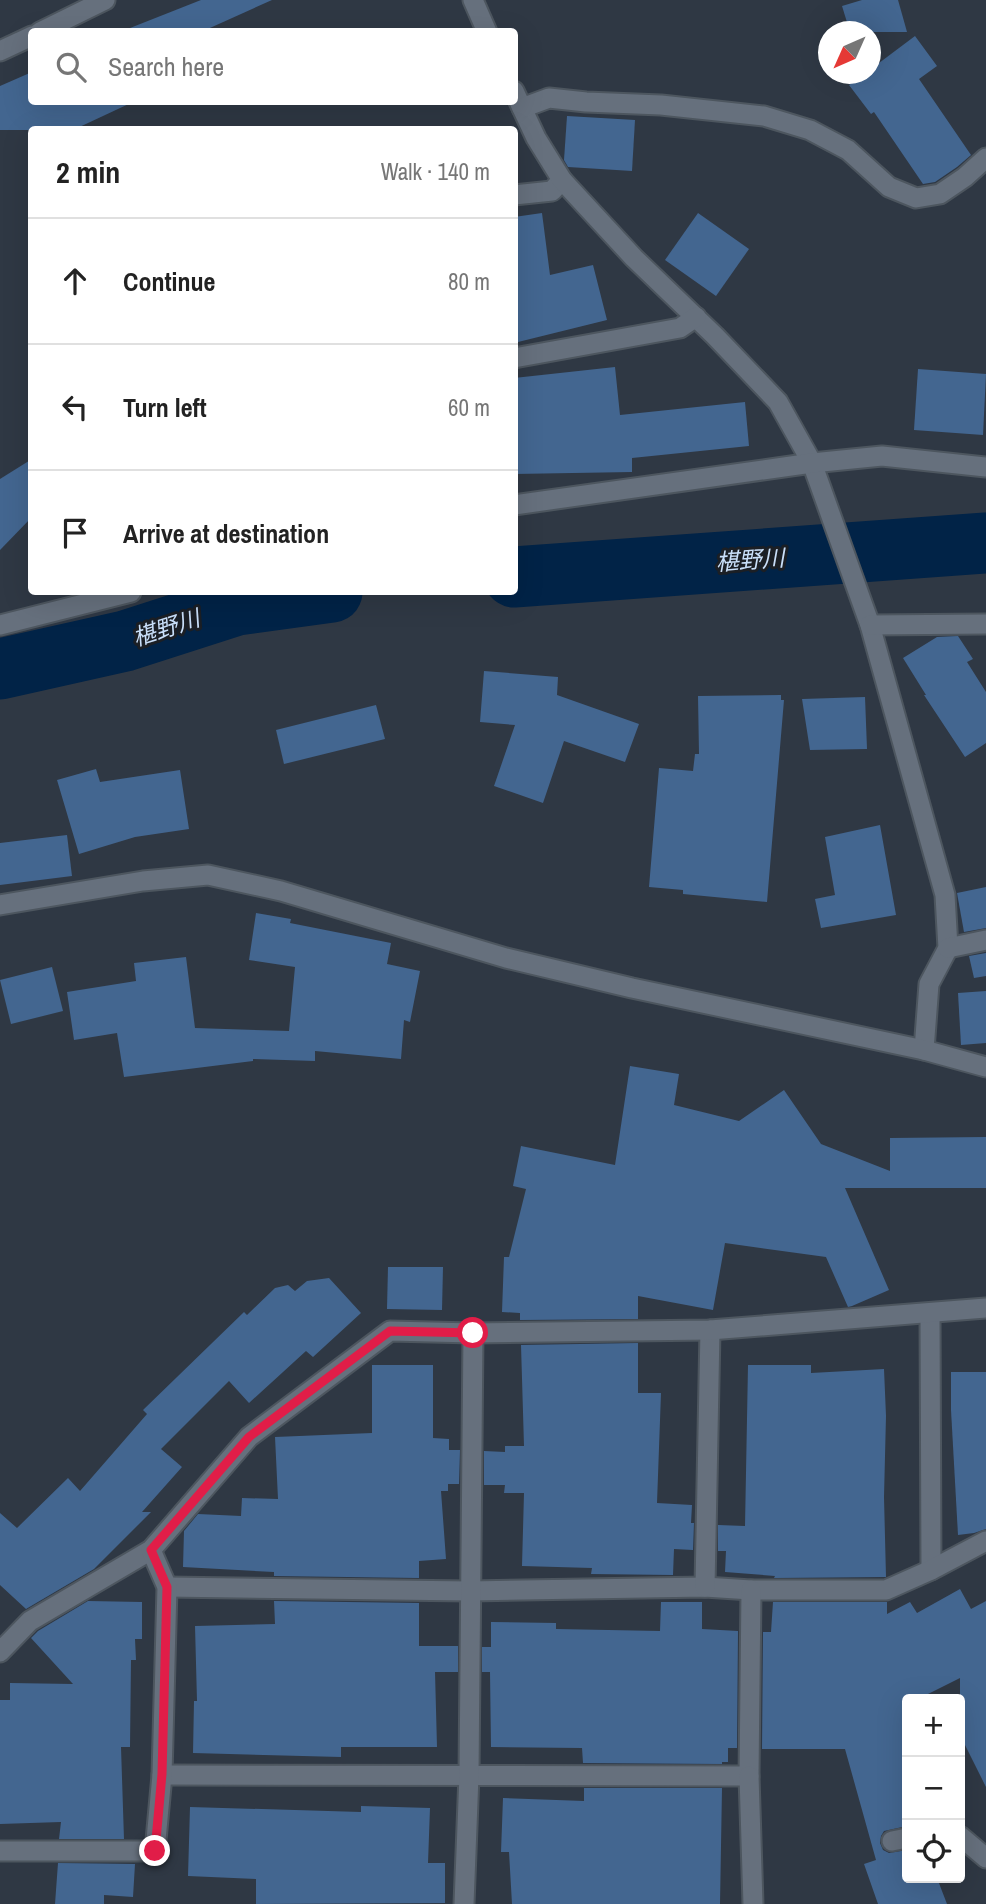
<!DOCTYPE html>
<meta charset="utf-8">
<style>
:root{--surface:#fff;--page:#f2f2f2;--text:#222;--muted:#767676;--line:#e0e0e0}
body{margin:0;font-family:"Archivo Narrow","Noto Sans JP",sans-serif;background:var(--page);color:var(--text)}
.controls{position:absolute;right:21px;bottom:21px;display:grid;overflow:hidden;border-radius:7px;box-shadow:0 7px 28px #0002}
.controls button{width:63px;height:63px;display:grid;place-items:center;padding:0;border:0;border-bottom:2px solid var(--line);background:var(--surface);color:var(--text);font:35px sans-serif}
.compass{position:absolute;left:818px;top:21px;width:63px;height:63px;border-radius:50%;background:var(--surface);box-shadow:0 7px 28px #0002;rotate:225deg}
.stop{position:absolute;width:21px;height:21px;margin:-16px;border:5px solid #e11d48;border-radius:50%;background:#fff}
.stop.end{background:#e11d48;border-color:#fff;box-shadow:0 2px 7px #0008}
.list{margin:0;padding:0;list-style:none}
h2{display:flex;justify-content:space-between;align-items:center;height:91px;margin:0;padding:0 28px;font-size:30px}
h2 small{font-size:23px;font-weight:400;color:var(--muted)}
.list li{display:grid;grid-template-columns:46px 1fr auto;gap:21px;align-items:center;box-sizing:border-box;height:126px;padding:0 28px;border-top:2px solid var(--line)}
.list b{display:block;font-size:26px;white-space:nowrap}
.list em{font-size:23px;font-style:normal;color:var(--muted)}
.icon{flex:none;width:38px;height:38px;fill:none;stroke:currentColor;stroke-width:2;stroke-linecap:round;stroke-linejoin:round}
.map{position:relative;flex:none;width:986px;height:1904px;overflow:hidden}
.search{position:absolute;background:var(--surface);box-shadow:0 7px 28px #0002;left:28px;top:28px;width:490px;height:77px;display:flex;align-items:center;gap:18px;box-sizing:border-box;padding:0 24px;border-radius:7px;color:var(--muted);font-size:26px}
.panel{position:absolute;background:var(--surface);box-shadow:0 7px 28px #0002;left:28px;top:126px;width:490px;height:469px;border-radius:7px}
.map>svg:first-child{display:block}
.lines{fill:none;stroke-linecap:round;stroke-linejoin:round}
.river{stroke:#012347;stroke-width:61}
.building{fill:#436690}
.service-casing{stroke:#4d565f;stroke-width:23}
.minor-casing{stroke:#4d565f;stroke-width:23}
.service{stroke:#66707d;stroke-width:19}
.minor{stroke:#66707d;stroke-width:19}
.route{stroke:#e11d48;stroke-width:9}
.labels{text-anchor:middle;stroke-width:6;stroke-linejoin:round;paint-order:stroke}
.water-label{font-size:23px;font-style:italic;fill:#c9dff9;stroke:#1b1f25}
</style>
<div class="map">
<svg width="986" height="1904" viewBox="0 0 986 1904">
<rect width="100%" height="100%" fill="#2f3844"/>
<g class="lines">
<g class="river">
<polyline points="514,577 986,543"/>
<polyline points="0,669 125,641 237,605 332,592"/>
</g>
</g>
<g class="building">
<polygon points="201,0 272,0 201,32 126,32 125,30"/>
<polygon points="862,0 898,0 907,32 850,32 842,6"/>
<polygon points="915,36 937,66 919,79 971,155 957,167 935,182 923,184 874,112 871,114 849,85 864,74 871,74 871,69"/>
<polygon points="32,72 32,102 133,102 73,130 0,130 0,86"/>
<polygon points="567,116 635,120 632,171 568,167 564,160"/>
<polygon points="542,213 550,275 593,265 607,320 514,343 514,217"/>
<polygon points="698,213 749,249 716,296 665,260"/>
<polygon points="615,367 620,415 745,402 749,446 632,458 632,472 514,474 514,378"/>
<polygon points="918,369 986,374 983,435 914,430"/>
<polygon points="32,459 32,517 0,550 0,479"/>
<polygon points="958,636 973,659 967,662 986,692 986,743 965,757 924,695 926,695 903,658 937,637"/>
<polygon points="484,671 558,677 557,695 639,724 625,762 564,741 543,803 494,786 515,725 480,722"/>
<polygon points="781,695 781,700 784,700 767,902 683,894 683,890 649,887 659,768 693,771 695,754 699,754 698,696"/>
<polygon points="865,697 867,749 810,750 802,699"/>
<polygon points="376,705 385,739 284,764 276,730"/>
<polygon points="96,769 100,782 180,770 189,829 135,837 79,854 57,780"/>
<polygon points="880,825 896,915 821,928 815,899 835,895 825,837"/>
<polygon points="67,835 72,876 0,885 0,843"/>
<polygon points="986,887 986,928 964,932 957,893"/>
<polygon points="256,913 291,919 290,923 391,943 387,964 420,971 410,1022 404,1020 401,1059 315,1051 315,1061 253,1059 253,1061 124,1077 117,1033 74,1040 67,992 136,981 134,963 186,957 195,1028 289,1031 295,967 249,960"/>
<polygon points="986,953 986,976 974,978 969,956"/>
<polygon points="52,967 63,1011 11,1024 0,980"/>
<polygon points="986,991 986,1043 961,1045 958,993"/>
<polygon points="630,1066 679,1074 674,1105 739,1121 784,1090 821,1144 890,1171 890,1138 986,1137 986,1188 845,1188 889,1290 852,1306 848,1307 826,1257 725,1243 713,1310 638,1296 638,1319 520,1320 520,1313 502,1312 504,1257 509,1257 526,1189 513,1186 521,1146 615,1165"/>
<polygon points="388,1267 443,1267 442,1310 387,1309"/>
<polygon points="329,1278 361,1313 313,1357 306,1351 249,1403 229,1381 161,1449 182,1467 142,1512 151,1512 94,1569 26,1609 0,1585 0,1513 17,1528 68,1478 80,1491 147,1414 143,1410 244,1312 247,1315 275,1288 288,1285 295,1291 307,1281"/>
<polygon points="638,1343 638,1393 661,1393 657,1503 692,1505 691,1523 694,1523 693,1550 674,1549 673,1575 591,1574 592,1568 522,1566 524,1493 504,1493 505,1485 484,1485 484,1451 505,1452 505,1446 524,1446 521,1345"/>
<polygon points="372,1365 433,1365 433,1438 449,1439 449,1450 460,1450 459,1484 448,1484 448,1491 441,1491 446,1559 419,1561 419,1578 274,1576 274,1572 183,1567 184,1531 198,1514 241,1516 242,1498 278,1499 275,1437 372,1433"/>
<polygon points="748,1365 811,1365 811,1373 884,1369 886,1416 884,1497 886,1577 774,1578 775,1576 725,1572 726,1551 718,1551 718,1525 745,1526"/>
<polygon points="951,1372 986,1372 986,1529 974,1533 958,1535 951,1410"/>
<polygon points="960,1589 971,1609 986,1601 986,1787 960,1735 960,1678 918,1699 907,1699 907,1826 884,1831 881,1836 880,1843 883,1850 889,1853 907,1850 907,1878 937,1878 947,1904 878,1904 864,1864 876,1860 845,1749 762,1749 763,1632 771,1632 773,1602 887,1602 887,1614 910,1602 917,1613"/>
<polygon points="88,1601 142,1602 142,1639 135,1639 136,1660 131,1660 130,1747 121,1747 124,1839 59,1839 61,1822 0,1824 0,1700 10,1700 10,1683 73,1684 31,1638 38,1631"/>
<polygon points="274,1601 419,1603 419,1646 458,1646 458,1672 435,1672 437,1747 341,1747 341,1757 193,1753 194,1701 197,1701 195,1626 275,1624"/>
<polygon points="661,1602 702,1602 702,1629 738,1631 737,1748 728,1748 728,1762 722,1762 722,1764 583,1763 582,1748 491,1747 490,1672 482,1672 482,1647 491,1647 491,1622 556,1623 556,1629 660,1631"/>
<polygon points="584,1788 722,1788 720,1904 512,1904 509,1852 501,1852 503,1798 584,1801"/>
<polygon points="361,1806 430,1808 428,1863 445,1863 445,1903 256,1904 256,1879 188,1876 190,1807 361,1812"/>
<polygon points="58,1863 135,1864 133,1897 104,1895 104,1904 55,1904"/>
</g>
<g class="lines">
<g class="service-casing">
<polyline id="service" points="514,195 552,191 562,180"/>
</g>
<g class="minor-casing">
<g id="minor">
<polyline points="473,0 487,32"/>
<polyline points="40,32 105,0"/>
<polyline points="0,51 32,36"/>
<polyline points="514,91 536,138 562,180 634,258 715,336 778,402 812,463 870,625 945,895 948,948 929,984 924,1050"/>
<polyline points="522,108 549,98 586,102 661,105 764,116 810,130 848,150 889,187 916,198 940,194 965,177 986,158"/>
<polyline points="514,358 680,328 696,317"/>
<polyline points="514,505 812,463 882,456 986,467"/>
<polyline points="0,625 131,592"/>
<polyline points="870,625 986,624"/>
<polyline points="0,905 143,881 208,875 281,891 506,958 632,988 924,1050 986,1067"/>
<polyline points="948,948 986,940"/>
<polyline points="930,1313 931,1570"/>
<polyline points="167,1587 470,1591 705,1587 751,1590 886,1590 931,1570 986,1541"/>
<polyline points="705,1587 710,1330"/>
<polyline points="0,1652 30,1621 151,1550 249,1437 390,1331 473,1333 710,1330 986,1308"/>
<polyline points="162,1775 749,1776 751,1590"/>
<polyline points="749,1776 753,1904"/>
<polyline points="960,1836 986,1858"/>
<polyline points="892,1841 907,1838"/>
<polyline points="0,1851 155,1851 162,1775 167,1587 151,1550"/>
<polyline points="464,1904 469,1775 473,1333"/>
</g>
</g>
<use href="#service" class="service"/>
<use href="#minor" class="minor"/>
</g>
<g class="lines">
<polyline class="route" points="155,1851 162,1774 167,1587 151,1550 249,1437 390,1331 473,1333"/>
</g>
<g class="labels">
<g class="water-label">
<text transform="translate(750 560) rotate(-4)" y="8">椹野川</text>
<text transform="translate(166 628) rotate(-18)" y="8">椹野川</text>
</g>
</g>
</svg>
<div class="controls">
<button>+</button>
<button>−</button>
<button><svg class="icon" aria-label="locate" viewBox="0 0 24 24"><circle cx="12" cy="12" r="6"/><path d="M12 2v4M12 18v4M2 12h4M18 12h4"/></svg></button>
</div>
<svg class="compass" viewBox="-18 -18 36 36"><path d="M0-13l5 13h-10z" fill="#e53935"/><path d="M0 13l5-13h-10z" fill="#767676"/></svg>
<div class="stop" style="left:473px;top:1333px"></div>
<div class="stop end" style="left:155px;top:1851px"></div>
<div class="search"><svg class="icon" aria-label="search" viewBox="0 0 24 24"><circle cx="10" cy="10" r="6"/><path d="M15 15l6 6"/></svg>Search here</div>
<section class="panel">
<h2>2 min<small>Walk · 140 m</small></h2>
<ul class="list">
<li><svg class="icon" aria-label="ahead" viewBox="0 0 24 24"><path d="M12 20V5M6 11l6-6 6 6"/></svg><div><b>Continue</b></div><em>80 m</em></li>
<li><svg class="icon" aria-label="left" viewBox="0 0 24 24"><path d="M17 20v-9H6M10 6l-5 5 5 5"/></svg><div><b>Turn left</b></div><em>60 m</em></li>
<li><svg class="icon" aria-label="arrive" viewBox="0 0 24 24"><path d="M6 21V4h12l-3 4 3 4H6"/></svg><div><b>Arrive at destination</b></div></li>
</ul>
</section>
</div>
